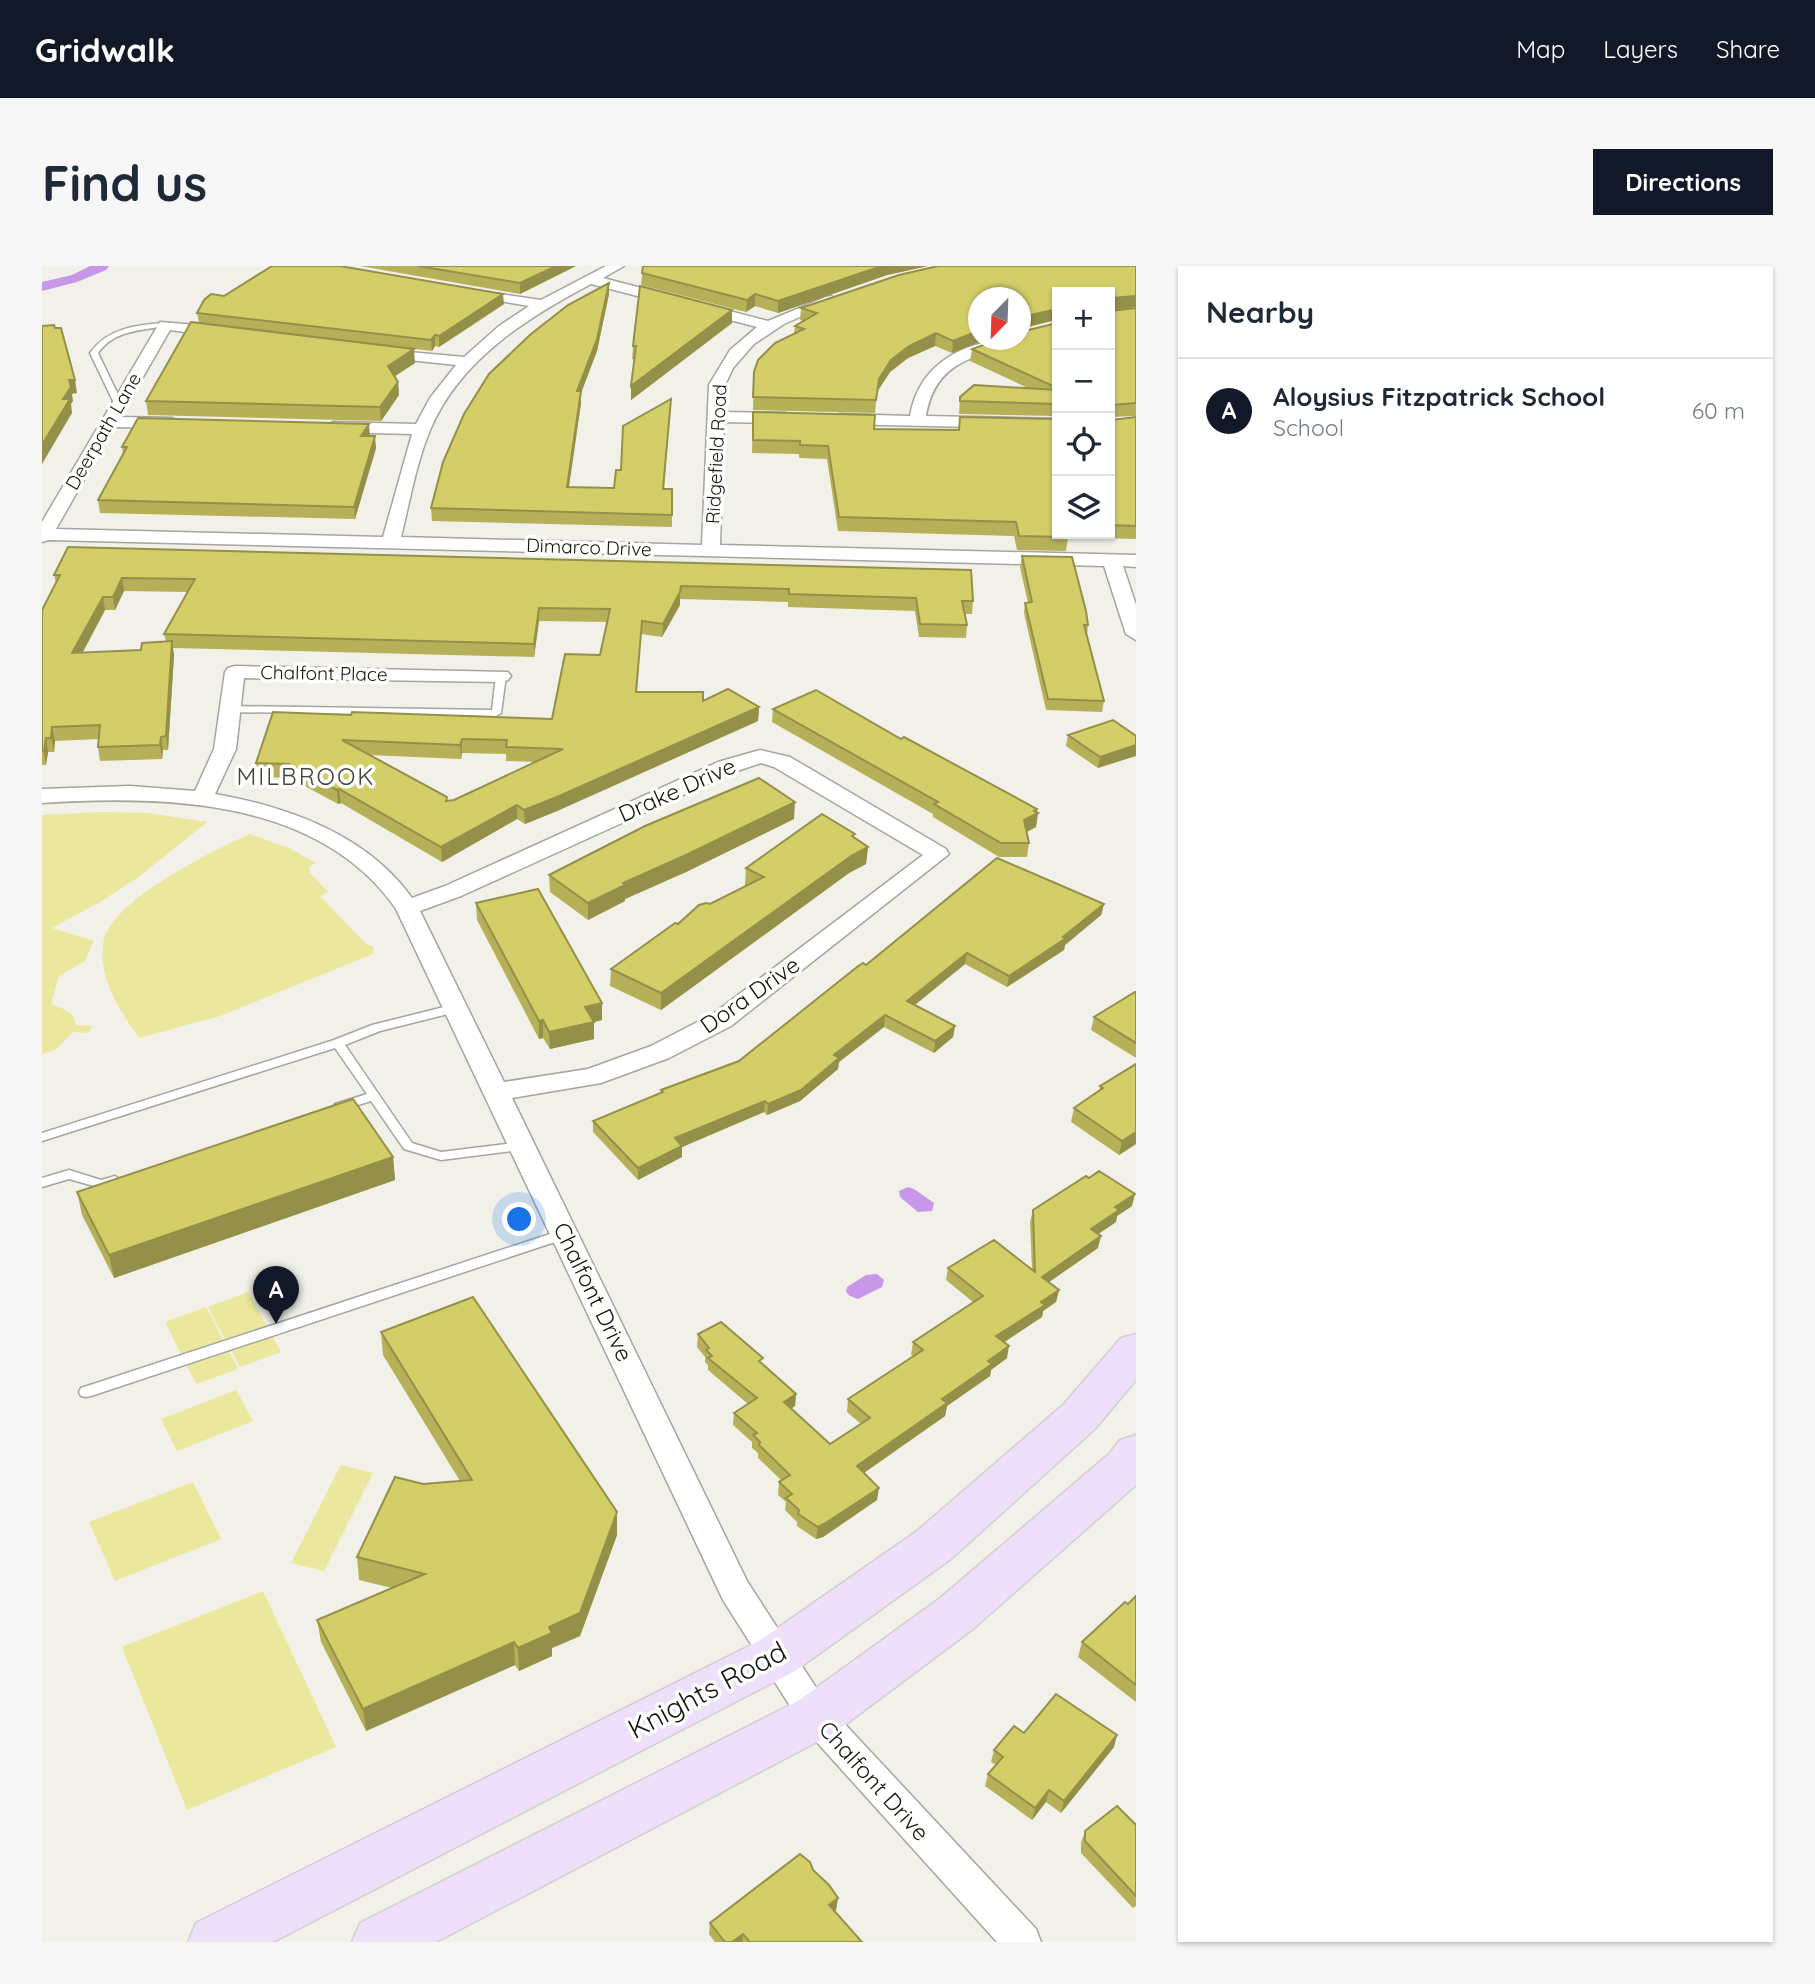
<!DOCTYPE html>
<meta charset="utf-8">
<style>
:root{--surface:#fff;--page:#f6f6f7;--text:#1f2937;--muted:#747a83;--line:#e0e1e3;--accent:#111827}
body{margin:0;font-family:Quicksand,sans-serif;background:var(--page);color:var(--text)}
.controls{position:absolute;right:21px;top:21px;display:grid;overflow:hidden;border-radius:0px;box-shadow:0 2px 5px #0004}
.controls button{width:63px;height:63px;display:grid;place-items:center;padding:0;border:0;border-bottom:2px solid var(--line);background:var(--surface);color:var(--text);font:35px sans-serif}
.compass{position:absolute;left:926px;top:21px;width:63px;height:63px;border-radius:50%;background:var(--surface);box-shadow:0 2px 5px #0004;rotate:203deg}
.you{position:absolute;left:478px;top:954px;width:24px;height:24px;margin:-18px;border:5px solid #fff;border-radius:50%;background:#1a73e8;box-shadow:0 0 0 10px #1a73e833}
.badge{display:grid;place-items:center;width:46px;height:46px;border-radius:50%;background:var(--accent);color:#fff;font-size:23px;font-weight:700}
.pin{position:absolute;translate:-50% -58px;filter:drop-shadow(0 2px 4px #0008)}
.pin::after{content:'';position:absolute;top:37px;width:24px;height:21px;background:inherit;clip-path:polygon(0 0,100% 0,50% 100%)}
.list{margin:0;padding:0;list-style:none}
h2{display:flex;justify-content:space-between;align-items:center;height:91px;margin:0;padding:0 28px;font-size:30px}
h2 small{font-size:23px;font-weight:400;color:var(--muted)}
.list li{display:grid;grid-template-columns:46px 1fr auto;gap:21px;align-items:center;box-sizing:border-box;height:105px;padding:0 28px;border-top:2px solid var(--line)}
.list b{display:block;font-size:26px;white-space:nowrap}
.list p{margin:0;font-size:23px;white-space:nowrap;color:var(--muted)}
.list em{font-size:23px;font-style:normal;color:var(--muted)}
.icon{flex:none;width:38px;height:38px;fill:none;stroke:currentColor;stroke-width:2;stroke-linecap:round;stroke-linejoin:round}
.map{position:relative;flex:none;width:1094px;height:1676px;overflow:hidden;border-radius:0px}
header{display:flex;align-items:center;gap:42px;box-sizing:border-box;height:98px;padding:0 35px;background:var(--accent);color:#fff}
header strong{font-size:33px}
nav{display:flex;gap:38px;margin-inline-start:auto;font-size:24px}
.intro{display:flex;align-items:center;justify-content:space-between;box-sizing:border-box;height:168px;padding:0 42px}
h1{margin:0;font-size:49px}
.button{padding:18px 32px;border-radius:0px;background:var(--accent);color:#fff;font-size:24px;font-weight:700}
main{display:flex;gap:42px;padding:0 42px}
aside{flex:1;background:var(--surface);border-radius:0px;box-shadow:0 2px 5px #0004}
.map>svg:first-child{display:block}
.green{fill:#ebe79d}
.water{fill:#c897e8}
.lines{fill:none;stroke-linecap:round;stroke-linejoin:round}
.lane-casing{stroke:#a5a59d;stroke-width:3}
.street-casing{stroke:#a5a59d;stroke-width:3}
.primary-casing{stroke:#d0d0cf;stroke-width:3}
.lane{fill:#fff;fill-rule:evenodd}
.street{fill:#fff;fill-rule:evenodd}
.primary{fill:#eedffa;fill-rule:evenodd}
.wall{fill:#b6b159;fill-rule:evenodd}
.shaded-wall{fill:#949049}
.building{fill:#d4ce68;stroke:#949049;stroke-width:2;fill-rule:evenodd}
.labels{text-anchor:middle;stroke-width:7;stroke-linejoin:round;paint-order:stroke}
.far-street-label{font-size:19px;fill:#141411;stroke:#fffffe}
.street-label{font-size:23px;fill:#141411;stroke:#fffffe}
.neighbourhood-label{font-size:24px;letter-spacing:2px;fill:#44443d;stroke:#fffffe}
.near-street-label{font-size:28px;fill:#141411;stroke:#fffffe}
</style>
<header>
<strong>Gridwalk</strong>
<nav><a>Map</a><a>Layers</a><a>Share</a></nav>
</header>
<div class="intro"><h1>Find us</h1><a class="button">Directions</a></div>
<main>
<div class="map">
<svg width="1094" height="1676" viewBox="0 0 1094 1676">
<rect width="100%" height="100%" fill="#f1f1e9"/>
<g class="green">
<path d="M60 546 107 547 165 556 95 612 58 636 10 662 52 675 43 695 17 710 9 738C21 743 32 745 34 759L51 760 46 767 31 766 13 784 0 788V549Z"/>
<path d="M208 568 249 583 274 597 267 601 268 607 286 626 278 630 324 678 332 681 331 688 178 750 97 772C78 745 57 714 61 679 66 634 170 586 208 568Z"/>
<polygon points="206,1026 239,1086 198,1101 166,1041"/>
<polygon points="164,1041 196,1103 154,1118 123,1056"/>
<polygon points="194,1124 211,1155 135,1185 119,1153"/>
<polygon points="299,1199 331,1207 282,1305 249,1297"/>
<polygon points="151,1216 179,1273 73,1315 47,1256"/>
<polygon points="221,1325 294,1481 145,1544 80,1381"/>
</g>
<g class="water">
<polygon points="48,0 67,0 64,4 35,16 0,25 0,16 30,9"/>
<polygon points="866,921 872,923 892,937 890,945 876,946 858,931 857,925"/>
<polygon points="835,1008 842,1014 840,1021 816,1033 808,1030 804,1026 805,1021 824,1009"/>
</g>
<g class="lines">
<g class="lane-casing">
<g id="lane">
<path d="M123 57 125 58V60C100 64 72 64 56 87L80 137 73 139 48 87C66 62 94 59 123 57Z"/>
<polygon points="459,407 464,410 459,447 454,450 188,446 183,443 188,440 450,444 454,410"/>
<polygon points="414,738 420,742 418,745 338,765 303,779 370,877 399,886 481,876 487,880 485,883 399,894 362,883 329,835 297,845 293,844 291,841 293,838 325,828 293,782 0,875 0,867 292,774 330,759"/>
<polygon points="27,904 59,914 73,910 79,914 78,917 59,922 27,913 0,921 0,912"/>
<polygon points="523,963 528,965 530,968 528,971 49,1130 44,1131 39,1130 37,1126 39,1122"/>
</g>
</g>
<g class="street-casing">
<g id="street">
<path d="M564 0H582L561 12 726 55 784 31 789 30 796 34 742 58 712 78 691 102 683 119 682 146 744 147 752 152 744 157 682 156 678 279 1094 289V301L1081 300 1094 339V374L1084 368 1062 300 7 274 0 276V256L118 56 179 61 187 66 179 71 128 64 78 151 130 152 138 157 130 162 72 161 14 263 341 271 370 168 291 166 283 161 291 156 374 158 388 132 414 99 339 91 331 86 334 83 422 91 457 60 487 40 423 29 421 26 423 23 499 34ZM549 18 715 61 688 84 667 119 660 279 359 271C368 235 374 197 389 162 419 93 485 52 549 18Z"/>
<path d="M978 72 980 74 977 77C931 91 893 96 884 150L1015 153V163L797 158 789 153 797 148 868 150C876 103 912 80 957 74 965 72 973 74 978 72Z"/>
<path d="M193 400 466 406 469 410 466 414 459 416 202 412 194 483 173 528C247 541 325 569 370 632L403 620 676 496 718 484 748 491 904 583 907 588 689 760 627 792 559 817 470 832 705 1315 786 1440 994 1663 999 1676H955L762 1462 681 1334 354 643C277 532 121 529 0 537V523L88 520 153 525 172 483 183 406 186 402ZM719 497 732 501 881 589 671 748 609 780 546 803 462 816 378 645 419 630 692 506Z"/>
</g>
</g>
<g class="primary-casing">
<g id="primary">
<polygon points="1094,1068 1094,1114 1053,1163 909,1293 753,1405 231,1676 146,1676 154,1657 717,1375 875,1265 1021,1139 1079,1072"/>
<polygon points="1094,1169 1094,1219 931,1363 792,1467 394,1676 310,1676 318,1657 756,1435 897,1333 1067,1188 1078,1174"/>
</g>
</g>
<use href="#lane" class="lane"/>
<use href="#street" class="street"/>
<use href="#primary" class="primary"/>
</g>
<g class="wall">
<polygon points="318,0 534,0 478,28"/>
<polygon points="601,0 886,0 845,9 736,47 713,40 704,46 599,19"/>
<polygon points="1094,0 1094,41 1068,45 1094,42 1094,150 1068,151 1070,154 1094,151 1094,273 1026,271 1024,285 975,284 972,270 796,265 785,193 757,192 757,188 710,187 711,146 832,163 916,164 918,151 1015,268 1068,268 1068,26 1015,26 1015,55 936,32 978,74 1015,57 1015,151 1015,150 917,148 918,131 986,122 928,95 930,83 954,74 940,75 910,87 893,80 866,92 848,106 835,126 833,147 711,144 712,106 752,67 753,60 761,55 758,54 759,42"/>
<polygon points="567,28 555,85 539,127 539,137 527,221 572,222 579,204 629,133 622,223 630,223 630,261 390,255 389,242"/>
<polygon points="182,30 462,38 397,81 393,80 390,85 292,73 373,97 353,110 356,116 357,129 339,155 106,149 104,135 157,57 155,47"/>
<polygon points="690,44 690,57 589,134 593,94 590,93 591,80"/>
<polygon points="328,170 334,182 313,253 58,247 56,234 81,188 80,181"/>
<polygon points="980,290 1046,359 1045,369 1062,435 1060,446 1004,444 982,347 983,337 986,337 978,301"/>
<path d="M929 304 931 335 930 348H923L925 359 924 372 877 371 873 345 746 341V336L638 333V339L620 371 599 368 595 426 717 441 716 455 515 545 483 558 475 553 400 596 299 537 296 538 248 512 216 511 214 497 309 449 510 453 558 389 565 356 497 355 492 391 131 382 132 389 126 484H121L120 493 58 495 56 481 57 473 13 475 12 486H6L4 499H0V344L14 317 12 309ZM82 325 145 326 122 368 124 375 99 384 40 387 63 344H73ZM420 487 464 488V495L494 496 412 534 406 535 327 489 419 493Z"/>
<polygon points="731,443 859,473 995,543 995,546 996,547 994,561 985,566 987,577 985,591 957,591 891,551 891,548 730,456"/>
<polygon points="1026,469 1094,470 1056,502 1024,480"/>
<polygon points="752,553 644,606 583,633 583,635 546,654 508,626 507,609"/>
<polygon points="812,571 826,581 824,598 807,607 619,744 568,720 569,703 668,638 705,620 703,619 704,602"/>
<polygon points="434,637 560,754 552,756 552,773 508,783 501,772 497,773 435,654"/>
<polygon points="1062,638 1059,649 1023,679 1022,684 965,721 923,698 873,739 913,760 911,771 892,787 842,761 797,796 796,803 758,835 725,849 722,846 640,881 640,891 596,914 551,866 551,855 619,827 619,824 697,795 824,699"/>
<polygon points="1094,726 1094,792 1049,764 1052,751"/>
<polygon points="1094,798 1094,878 1077,889 1029,856 1032,842 1057,825 1058,820"/>
<polygon points="351,891 353,914 72,1012 40,949 35,926"/>
<polygon points="1090,940 1075,950 1074,956 1056,968 1056,982 1007,1016 1017,1024 1014,1036 1001,1045 1000,1051 962,1076 965,1092 949,1104 948,1110 905,1140 903,1150 822,1207 835,1234 781,1271 774,1273 755,1260 755,1256 743,1244 744,1236 736,1229 737,1216 740,1215 716,1192 716,1187 710,1182 710,1176 691,1159 692,1147 706,1138 666,1104 666,1099 663,1096 663,1091 655,1081 656,1068 720,1098 754,1128 753,1140 749,1143 788,1178 819,1158 805,1146 806,1133 871,1090 869,1089 871,1076 931,1036 904,1014 906,1002 990,1004 988,956 991,944"/>
<polygon points="339,1066 575,1246 575,1269 538,1370 510,1382 510,1390 477,1405 473,1399 324,1465 279,1376 275,1354 350,1322 317,1314 315,1291 381,1218 418,1215 341,1089"/>
<polygon points="1094,1330 1094,1436 1036,1391 1040,1376 1086,1338"/>
<polygon points="982,1467 1072,1481 1019,1547 1004,1536 990,1554 943,1520 946,1508 954,1499 949,1496 952,1484"/>
<polygon points="1094,1559 1094,1640 1091,1642 1039,1587 1039,1577 1043,1565"/>
<polygon points="771,1604 796,1632 794,1644 792,1645 820,1676 673,1676 667,1668 668,1657"/>
</g>
<g class="shaded-wall">
<polygon points="514,0 534,0 478,28 478,17"/>
<polygon points="840,0 886,0 845,9 736,47 736,35"/>
<polygon points="567,17 567,28 555,85 539,127 539,137 525,233 525,221 535,125"/>
<polygon points="461,28 462,38 397,81 397,70"/>
<polygon points="713,28 713,40 704,46 705,34"/>
<polygon points="1094,30 1094,41 1068,44 1070,32"/>
<polygon points="1015,43 1014,54 978,63 979,51"/>
<polygon points="690,44 690,57 589,134 589,120"/>
<polygon points="936,65 936,74 957,74 940,75 910,87 911,75"/>
<polygon points="894,67 893,80 866,92 848,106 835,126 837,113 849,94 867,80"/>
<polygon points="393,69 393,80 390,85 389,74"/>
<polygon points="372,83 373,97 347,114 346,100"/>
<polygon points="27,114 33,114 35,127 30,128 31,135 29,138 30,147 0,198 0,179"/>
<polygon points="356,116 357,129 339,155 338,141"/>
<polygon points="327,158 328,170 319,170"/>
<polygon points="333,170 334,182 313,253 312,241"/>
<polygon points="80,312 82,325 73,344 71,331"/>
<polygon points="638,326 638,339 620,371 621,358"/>
<polygon points="61,331 63,344 33,401 30,387"/>
<polygon points="497,342 497,355 492,391 492,378"/>
<polygon points="130,375 132,389 126,484 124,470"/>
<polygon points="717,441 716,455 515,545 483,558 482,544"/>
<polygon points="10,461 13,475 12,486 9,472"/>
<polygon points="119,471 121,484 120,493 118,479"/>
<polygon points="4,472 6,486 4,499 2,485"/>
<polygon points="420,473 420,487 419,493 418,479"/>
<polygon points="1094,479 1094,490 1056,502 1058,491"/>
<polygon points="297,523 299,537 296,538 295,524"/>
<polygon points="753,536 752,553 644,606 583,633 583,635 546,654 546,637 581,617"/>
<polygon points="475,539 475,553 400,596 399,581"/>
<polygon points="995,543 994,548 996,547 994,561 980,568 982,554"/>
<polygon points="826,581 824,598 807,607 619,744 619,727 809,590"/>
<polygon points="1062,638 1059,649 1023,679 1022,684 965,721 967,710 1021,671"/>
<polygon points="925,687 923,698 864,746 865,735"/>
<polygon points="560,737 560,754 552,756 552,773 508,783 507,766 543,741"/>
<polygon points="843,749 842,761 797,796 796,803 758,835 725,849 726,838 792,789"/>
<polygon points="501,754 501,772 497,773 497,755"/>
<polygon points="913,760 911,771 892,787 893,775"/>
<polygon points="723,835 722,846 640,881 640,891 596,914 596,902 633,872"/>
<polygon points="1094,866 1094,878 1077,889 1080,875"/>
<polygon points="351,891 353,914 72,1012 67,989"/>
<polygon points="1093,928 1090,940 1075,950 1074,956 1046,975 1049,963 1073,941"/>
<polygon points="1059,970 1056,982 997,1023 1000,1011"/>
<polygon points="1017,1024 1014,1036 1001,1045 1000,1051 952,1083 954,1070 999,1036"/>
<polygon points="967,1080 965,1092 949,1104 948,1110 905,1140 903,1150 813,1213 815,1200 946,1095"/>
<polygon points="754,1128 753,1140 740,1148 742,1136"/>
<polygon points="837,1222 835,1234 781,1271 774,1273 776,1261"/>
<polygon points="575,1246 575,1269 538,1370 510,1382 510,1390 477,1405 476,1382 507,1361"/>
<polygon points="472,1376 473,1399 324,1465 321,1443"/>
<polygon points="1075,1469 1072,1481 1019,1547 1022,1535"/>
<polygon points="1007,1524 1004,1536 990,1554 993,1542"/>
<polygon points="796,1632 794,1644 785,1650 787,1639"/>
<polygon points="701,1668 700,1676 690,1676"/>
</g>
<g class="building">
<polygon points="230,0 298,0 461,28 397,70 393,69 389,74 155,47 162,34 169,28 182,30"/>
<polygon points="376,0 514,0 478,17"/>
<polygon points="601,0 840,0 736,35 713,28 705,34 600,7"/>
<polygon points="896,0 1094,0 1094,30 1070,32 1068,45 1094,42 1094,137 1070,139 1068,141 1068,26 1015,26 1015,43 979,51 978,53 978,32 936,32 936,65 911,75 894,67 867,80 849,94 837,113 834,134 711,131 712,106 716,94 733,77 762,63 753,60 775,47 759,42 857,9"/>
<polygon points="567,17 555,73 535,125 539,125 525,221 572,222 574,204 579,204 581,160 629,133 621,223 630,223 630,249 389,242 401,196 422,148 447,108 489,68 526,39"/>
<polygon points="598,20 690,44 589,120 594,80 591,80"/>
<polygon points="149,56 372,83 346,100 356,116 338,141 104,135"/>
<polygon points="1015,57 1015,122 930,83 955,74 978,74 978,66"/>
<polygon points="12,59 13,62 19,62 33,114 27,114 29,121 21,133 28,133 0,179 0,60"/>
<polygon points="932,119 1015,124 1015,138 918,135 918,131"/>
<polygon points="711,146 833,149 832,163 917,164 918,151 1015,153 1015,268 1025,268 1026,271 977,270 974,256 797,251 786,180 758,179 758,175 711,174"/>
<polygon points="1068,151 1070,154 1094,151 1094,260 1068,259"/>
<polygon points="96,152 327,158 319,170 333,170 312,241 56,234 85,181 80,181"/>
<path d="M26 281 929 304 931 335H920L925 359 878 358 874 332 747 328V323L639 320 638 326 621 358 600 355 594 426H661V435L686 423 717 441 515 531 482 544 475 539 399 581 297 523 295 524 247 498 214 497 231 446 309 449 310 446 510 453 523 388 558 389 568 343 497 342 492 378 122 368 153 313 80 312 71 331H61L30 387 99 384 100 377 130 375 124 470 119 471 118 479 56 481 58 459 10 461 9 472H4L2 485H0V344L18 309H12ZM420 473 465 474 464 481 521 483 412 534 404 535 405 531 300 474 418 479Z"/>
<polygon points="980,290 1030,291 1044,345 1046,359 1042,359 1062,435 1006,433 983,337 990,336"/>
<polygon points="774,424 859,473 862,471 995,543 992,545 996,547 982,554 987,577 959,577 892,538 896,536 731,443"/>
<polygon points="1071,454 1094,470 1094,479 1058,491 1026,469"/>
<polygon points="717,512 753,536 644,589 581,617 583,619 546,637 507,609 603,560"/>
<polygon points="780,548 813,568 810,570 826,581 809,590 619,727 569,703 633,657 636,658 657,639 664,637 668,638 722,611 704,602"/>
<polygon points="955,592 1062,638 1021,671 1024,672 967,710 925,687 865,735 913,760 893,775 843,749 792,789 797,792 759,824 726,838 723,835 633,872 640,880 596,902 551,855 621,826 619,824 697,795 815,701 821,697 824,699"/>
<polygon points="496,623 560,737 543,741 552,756 507,766 501,754 497,755 434,637"/>
<polygon points="1093,726 1094,726 1094,777 1052,751"/>
<polygon points="1094,798 1094,866 1080,875 1032,842 1061,822 1058,820"/>
<polygon points="311,833 351,891 67,989 35,926"/>
<polygon points="1057,905 1093,928 1073,941 1077,944 1049,963 1059,970 1000,1011 1017,1024 999,1036 1003,1039 954,1070 967,1080 946,1095 950,1098 900,1133 905,1137 815,1200 837,1222 782,1258 776,1261 756,1248 757,1244 744,1232 750,1228 737,1216 748,1209 717,1179 718,1176 711,1169 715,1167 692,1147 715,1132 666,1092 670,1090 664,1084 667,1082 656,1068 679,1056 721,1092 717,1095 754,1128 742,1136 788,1178 828,1152 806,1133 881,1084 871,1076 941,1030 906,1002 952,974 993,1006 991,944 1044,910 1047,912"/>
<polygon points="431,1031 575,1246 538,1347 507,1361 510,1367 476,1382 472,1376 321,1443 275,1354 383,1308 315,1291 353,1211 381,1218 430,1214 339,1066"/>
<polygon points="1094,1330 1094,1419 1040,1376 1083,1336 1086,1338"/>
<polygon points="1014,1428 1075,1469 1022,1535 1007,1524 993,1542 946,1508 961,1491 952,1484 972,1460 982,1467"/>
<polygon points="1075,1540 1094,1559 1094,1630 1043,1575 1043,1565"/>
<polygon points="758,1588 768,1596 771,1604 787,1619 796,1632 787,1639 820,1676 708,1676 701,1668 690,1676 683,1676 668,1657"/>
</g>
<g class="labels">
<g class="far-street-label">
<text transform="translate(61 165) rotate(-60)" y="7">Deerpath Lane</text>
<text transform="translate(674 188) rotate(-87)" y="7">Ridgefield Road</text>
<text transform="translate(547 281) rotate(2)" y="7">Dimarco Drive</text>
<text transform="translate(282 407) rotate(1)" y="7">Chalfont Place</text>
</g>
<g class="street-label">
<text transform="translate(635 524) rotate(-24)" y="8">Drake Drive</text>
<text transform="translate(708 729) rotate(-35)" y="8">Dora Drive</text>
<text transform="translate(551 1026) rotate(64)" y="8">Chalfont Drive</text>
<text transform="translate(832 1515) rotate(48)" y="8">Chalfont Drive</text>
</g>
<g class="neighbourhood-label">
<text x="264" y="519">MILBROOK</text>
</g>
<g class="near-street-label">
<text transform="translate(665 1424) rotate(-28)" y="10">Knights Road</text>
</g>
</g>
</svg>
<div class="controls">
<button>+</button>
<button>−</button>
<button><svg class="icon" aria-label="locate" viewBox="0 0 24 24"><circle cx="12" cy="12" r="6"/><path d="M12 2v4M12 18v4M2 12h4M18 12h4"/></svg></button>
<button><svg class="icon" aria-label="layers" viewBox="0 0 24 24"><path d="M12 4l9 5-9 5-9-5zM3 14l9 5 9-5"/></svg></button>
</div>
<svg class="compass" viewBox="-18 -18 36 36"><path d="M0-13l5 13h-10z" fill="#e53935"/><path d="M0 13l5-13h-10z" fill="#747a83"/></svg>
<div class="you"></div>
<div class="pin badge" style="left:234px;top:1058px">A</div>
</div>
<aside>
<h2>Nearby<small></small></h2>
<ul class="list">
<li><span class="badge">A</span><div><b>Aloysius Fitzpatrick School</b><p>School</p></div><em>60 m</em></li>
</ul>
</aside>
</main>
